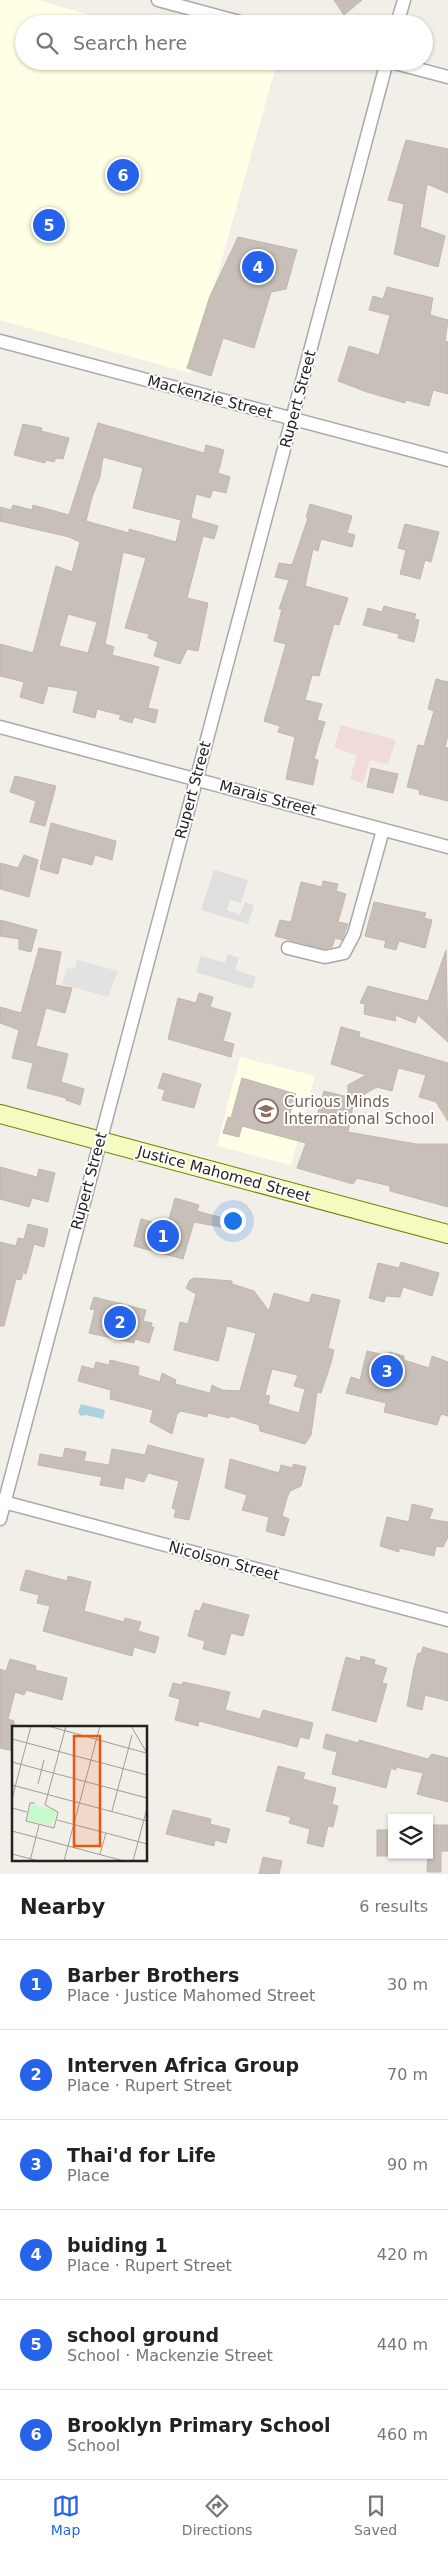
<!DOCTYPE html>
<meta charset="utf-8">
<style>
:root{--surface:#fff;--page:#f6f6f6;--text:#222;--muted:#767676;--line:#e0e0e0;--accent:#2563eb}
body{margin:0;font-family:"DejaVu Sans",sans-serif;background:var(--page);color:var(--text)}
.controls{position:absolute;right:15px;bottom:15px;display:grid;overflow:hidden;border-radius:0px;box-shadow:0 1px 4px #0004}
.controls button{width:45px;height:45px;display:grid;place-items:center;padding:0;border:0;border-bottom:1px solid var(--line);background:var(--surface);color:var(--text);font:25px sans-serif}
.you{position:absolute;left:232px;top:1220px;width:18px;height:18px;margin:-12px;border:4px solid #fff;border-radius:50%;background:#1a73e8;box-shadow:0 0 0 8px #1a73e833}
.badge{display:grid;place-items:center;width:32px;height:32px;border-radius:50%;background:var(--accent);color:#fff;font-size:16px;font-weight:700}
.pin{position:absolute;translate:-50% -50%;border:2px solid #fff;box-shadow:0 1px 5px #0006}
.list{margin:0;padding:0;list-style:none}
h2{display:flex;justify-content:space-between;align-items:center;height:65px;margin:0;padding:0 20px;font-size:21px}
h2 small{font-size:16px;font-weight:400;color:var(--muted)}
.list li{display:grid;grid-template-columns:32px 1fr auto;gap:15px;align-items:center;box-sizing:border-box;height:90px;padding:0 20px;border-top:1px solid var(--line)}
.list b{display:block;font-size:19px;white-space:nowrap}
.list p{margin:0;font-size:16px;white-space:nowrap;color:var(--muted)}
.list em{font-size:16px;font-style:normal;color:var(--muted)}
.icon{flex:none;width:28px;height:28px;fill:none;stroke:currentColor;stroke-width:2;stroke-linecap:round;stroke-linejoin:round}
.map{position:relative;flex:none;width:448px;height:1874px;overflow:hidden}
.search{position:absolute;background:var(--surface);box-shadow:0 1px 4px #0004;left:15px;right:15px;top:15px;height:55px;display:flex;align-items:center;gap:12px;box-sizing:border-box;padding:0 18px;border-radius:28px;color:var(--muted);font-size:19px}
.sheet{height:605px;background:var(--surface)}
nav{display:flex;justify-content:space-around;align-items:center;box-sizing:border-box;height:70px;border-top:1px solid var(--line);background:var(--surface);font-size:14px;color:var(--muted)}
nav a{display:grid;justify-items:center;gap:2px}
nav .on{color:var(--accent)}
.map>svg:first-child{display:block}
.residential{fill:#e0dfdf}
.commercial{fill:#f2dad9}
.education{fill:#ffffe5}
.parking{fill:#e2e2e2}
.water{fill:#aad3df}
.building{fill:#c7bfb8;stroke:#c4b6ab;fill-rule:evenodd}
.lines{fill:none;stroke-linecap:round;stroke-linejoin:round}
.street-casing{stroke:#a9a9a9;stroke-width:15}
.secondary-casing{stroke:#707d05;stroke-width:20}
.street{stroke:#fff;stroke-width:12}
.secondary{stroke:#f7fabf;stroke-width:18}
.labels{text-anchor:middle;stroke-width:4;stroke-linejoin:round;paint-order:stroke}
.street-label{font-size:15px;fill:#222;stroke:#fff}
.education-label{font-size:15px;fill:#785e54;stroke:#fff;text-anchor:start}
.inset-road{fill:none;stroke:#9f9d99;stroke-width:1}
.view{fill:#e8590c;fill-opacity:0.15;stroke:#e8590c;stroke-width:2.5}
.inset-edge{fill:none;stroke:#222;stroke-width:2.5}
</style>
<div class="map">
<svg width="448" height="1874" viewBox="0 0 448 1874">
<rect width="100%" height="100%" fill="#f2efe9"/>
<g class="residential">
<polygon points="214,870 248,880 241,903 230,900 227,910 240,915 245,902 254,905 248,924 201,910"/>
<polygon points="228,954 239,958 235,970 256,977 252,989 196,972 201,956 225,963"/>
</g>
<polygon class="commercial" points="341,725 396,740 388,764 370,760 363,783 350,779 357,755 334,748"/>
<g class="education">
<polygon points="0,0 37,0 122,24 24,24 24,61 258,61 276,66 190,373 0,320"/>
<polygon points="240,1057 315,1076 291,1165 217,1146"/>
</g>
<polygon class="parking" points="77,960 118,971 108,997 62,984 67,968 75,969"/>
<polygon class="water" points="81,1404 105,1410 103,1419 86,1415 81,1416 78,1412"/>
<g class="building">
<polygon points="334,0 362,0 344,15"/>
<polygon points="406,140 448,149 448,193 427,184 420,227 445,236 438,267 394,254 404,204 388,200"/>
<polygon points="238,237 297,250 286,289 271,292 254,348 223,338 211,376 187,368 210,296"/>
<polygon points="387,287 433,298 430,315 448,320 445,341 448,342 448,394 433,390 429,406 406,400 405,403 367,392 338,381 349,346 379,355 390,315 369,310 373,296 383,299"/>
<path d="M98 423 204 453 206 445 224 450 218 473 230 477 226 493 213 490 210 498 196 494 191 518 218 526 214 539 203 536 187 598 208 603 198 651 187 649 180 664 154 656 158 642 148 638 149 634 125 628 146 558 123 552 105 644 114 647 112 655 159 667 148 708 158 710 155 723 134 717 132 723 119 719 121 715 97 709 95 718 73 712 78 691 48 686 43 704 20 697 24 682 0 676V644L33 653 56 566 72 572 80 542 69 537 0 521V507L11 510 13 505 32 510 33 505 69 515ZM103 457 143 468 133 508 181 520 176 542 129 529V533L86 521 92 497 100 477ZM68 614 97 622 88 653 59 646Z"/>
<polygon points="23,424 42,428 41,431 69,438 63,459 56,458 54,462 46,460 45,463 14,455"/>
<polygon points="310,504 352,516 347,533 355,535 352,547 321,539 318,551 313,549 305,586 348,598 339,625 334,624 319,676 312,675 305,700 322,704 317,720 325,722 314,759 318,760 313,785 286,779 295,737 278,732 280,726 264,721 286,644 274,641 282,609 279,609 289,580 275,577 279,563 292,565 308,518 306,517"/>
<polygon points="405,524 439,532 431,562 425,560 420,579 400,574 406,550 398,548"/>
<polygon points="384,606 416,614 414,619 419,620 414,642 398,638 399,634 363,625 368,608 382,612"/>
<polygon points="436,679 448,682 448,735 445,747 448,748 448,801 419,794 420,790 407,787 418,745 424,746 434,711 428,709"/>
<polygon points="371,768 398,774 393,793 367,787"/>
<polygon points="15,776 56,786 45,826 30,822 36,801 10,792"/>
<polygon points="51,823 116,841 112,860 95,855 92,865 62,857 58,874 40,869"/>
<polygon points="24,855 38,860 29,897 0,889 0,863 18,868"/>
<polygon points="323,881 338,884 336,891 346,894 338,922 348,924 342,940 335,938 332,947 325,949 275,936 280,920 291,922 301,882 322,887"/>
<polygon points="374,902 426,913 424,918 432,920 425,948 399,941 396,950 384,947 386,941 365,936"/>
<polygon points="0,920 37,930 31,952 19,949 19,939 0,936"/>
<polygon points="39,948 61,952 55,985 72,988 65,1013 46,1008 36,1046 68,1054 61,1082 84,1089 80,1105 66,1100 66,1098 27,1088 33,1063 12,1058 19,1030 0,1023 0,1007 21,1013"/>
<polygon points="446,950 448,1042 418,1015 415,1023 395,1015 396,1021 364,1014 365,1004 360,1003 368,986 428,1001"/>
<polygon points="199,993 213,997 210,1007 231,1013 223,1041 234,1044 231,1057 168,1039 178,998 196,1003"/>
<polygon points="341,1027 360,1032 359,1037 448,1063 448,1121 436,1102 419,1097 426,1075 398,1068 392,1091 377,1087 354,1100 348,1132 416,1144 448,1144 448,1207 390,1191 390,1186 357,1178 353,1184 297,1168 306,1143 242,1126 239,1137 223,1133 228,1117 231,1118 242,1078 296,1094 289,1117 315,1124 324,1091 348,1097 348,1085 366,1075 331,1064"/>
<polygon points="163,1073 201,1084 194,1108 162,1100 165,1090 158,1088"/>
<polygon points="0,1167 37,1177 39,1169 55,1173 48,1202 32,1198 29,1207 0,1199"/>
<polygon points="175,1198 199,1205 197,1211 223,1218 221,1227 194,1222 183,1259 134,1246 141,1219 167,1226"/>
<polygon points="28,1224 48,1229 44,1247 34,1244 26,1274 23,1272 21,1280 16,1279 4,1326 0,1326 0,1242 16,1246 18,1238 24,1239"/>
<polygon points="401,1262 439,1273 432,1296 403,1287 400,1297 386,1296 384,1302 369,1298 378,1263 399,1268"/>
<path d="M194 1278 232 1281V1284L254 1291 269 1311 274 1293 309 1303 312 1294 340 1300 328 1348 334 1350 331 1363 321 1393 317 1392 311 1435 305 1444 260 1431 259 1425 231 1416 229 1418 208 1413 207 1417 181 1411 177 1414 172 1434 150 1422 153 1410 110 1399 111 1390 78 1381 82 1366 94 1369 96 1362 109 1365 110 1360 139 1367 138 1375 160 1382 162 1373 176 1380 175 1384 210 1393 212 1385 222 1390 240 1391 256 1333 227 1326 218 1361 174 1350 180 1322 188 1324 196 1294 186 1288 190 1280ZM272 1369 298 1375 294 1386 305 1389 299 1413 268 1404 270 1396 265 1395Z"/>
<polygon points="94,1297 146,1310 143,1321 152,1323 151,1327 154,1327 149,1343 135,1339 134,1343 89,1333 95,1310 90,1309"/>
<polygon points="367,1351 388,1356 389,1352 404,1356 404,1360 429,1368 432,1356 448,1362 448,1416 441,1414 437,1425 384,1412 386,1403 346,1393 351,1377 360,1380"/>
<polygon points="148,1445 204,1459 189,1520 174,1517 176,1510 172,1508 179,1481 148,1473 144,1482 125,1477 123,1489 100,1485 102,1477 38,1465 40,1454 63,1458 65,1448 86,1452 84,1461 109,1465 112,1449 145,1455"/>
<polygon points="230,1459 279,1473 281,1465 293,1468 293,1464 306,1467 301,1486 290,1491 287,1498 282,1516 289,1519 284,1536 266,1531 269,1517 242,1510 247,1495 225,1488"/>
<polygon points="412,1504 433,1509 429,1519 448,1522 448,1537 443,1547 436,1546 434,1556 399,1548 399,1552 380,1546 387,1517 409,1522"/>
<polygon points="26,1570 67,1581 68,1576 91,1582 84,1611 124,1622 125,1618 141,1622 138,1631 159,1637 155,1653 134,1647 132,1656 43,1631 50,1606 37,1603 39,1595 20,1590"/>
<polygon points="203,1603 249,1615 243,1636 231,1633 225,1655 203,1649 205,1641 188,1636 195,1610 200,1611"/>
<polygon points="423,1647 448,1654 448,1701 425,1695 422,1710 407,1706 414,1668 418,1653 421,1654"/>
<polygon points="361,1656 375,1660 374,1664 387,1668 382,1683 387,1684 376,1722 332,1710 346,1657 360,1661"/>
<polygon points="10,1659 36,1666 35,1670 67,1678 62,1700 26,1690 24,1695 15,1692 8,1719 14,1721 14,1751 0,1748 0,1669 6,1671"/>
<polygon points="183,1682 230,1692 225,1710 260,1719 263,1710 313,1723 309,1739 300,1737 297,1747 199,1721 198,1726 175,1720 180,1699 169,1696 173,1683 182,1685"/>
<polygon points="326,1734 358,1743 359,1740 428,1759 432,1754 448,1758 448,1802 417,1794 423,1773 396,1767 396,1770 391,1768 386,1788 332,1774 337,1752 323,1748"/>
<polygon points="278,1766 305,1773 303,1779 336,1788 332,1804 338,1806 333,1827 328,1826 323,1847 307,1843 310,1829 289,1823 291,1817 266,1811"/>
<polygon points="173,1810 211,1819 210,1824 230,1829 226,1843 215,1840 214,1846 166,1834"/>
<polygon points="429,1825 448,1825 448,1851 441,1851 441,1872 427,1872"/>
<rect x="377" y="1830" width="15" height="26"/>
<polygon points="263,1857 282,1861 279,1874 259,1874"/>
</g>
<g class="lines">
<g class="street-casing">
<g id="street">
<polyline points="158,0 247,24"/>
<polyline points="397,24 404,0"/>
<polyline points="387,61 448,77"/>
<polyline points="0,341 448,460"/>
<polyline points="0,727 448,847"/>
<polyline points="288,948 325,957 344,953 354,934 383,830"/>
<polyline points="0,1501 448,1620"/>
<polyline points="0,1519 387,61"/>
</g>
</g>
<g class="secondary-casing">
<polyline id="secondary" points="0,1114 448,1234"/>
</g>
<use href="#street" class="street"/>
<use href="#secondary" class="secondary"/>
</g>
<defs>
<g id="school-ring" transform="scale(1.25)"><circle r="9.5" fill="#fff" stroke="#8d6e63" stroke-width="1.5"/><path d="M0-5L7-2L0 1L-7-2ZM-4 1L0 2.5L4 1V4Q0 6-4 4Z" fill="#8d6e63"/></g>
</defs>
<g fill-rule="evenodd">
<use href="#school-ring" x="266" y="1111"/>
</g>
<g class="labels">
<g class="street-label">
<text transform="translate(210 397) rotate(15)" y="5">Mackenzie Street</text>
<text transform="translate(298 399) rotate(-75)" y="5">Rupert Street</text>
<text transform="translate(193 790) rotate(-75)" y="5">Rupert Street</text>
<text transform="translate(268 798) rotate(15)" y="5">Marais Street</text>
<text transform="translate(224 1174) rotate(15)" y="5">Justice Mahomed Street</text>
<text transform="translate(89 1181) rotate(-75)" y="5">Rupert Street</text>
<text transform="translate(224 1561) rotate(15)" y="5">Nicolson Street</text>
</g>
<g class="education-label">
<text x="284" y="1107">Curious Minds<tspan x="284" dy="17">International School</tspan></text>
</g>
</g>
<g transform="translate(12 1726)">
<rect width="135" height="135" fill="#f2efe9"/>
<path d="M19 78 45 85 40 100 15 94Z" fill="#c8facc"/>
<path class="inset-road" d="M36 0 134 27M119 0 135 27M0 13 135 49M0 36 135 72M26 58 32 34M0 59 135 95M0 73 19 0M23 77H18L14 95 42 102 46 86 33 79 54 0M0 82 15 86M100 85 120 9M45 94 135 118M0 105 112 135M0 128 27 135M88 128 94 107M18 135 27 99M52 135 88 0M121 135 135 82"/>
<path class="view" d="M62 10H88V120H62Z"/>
<rect width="135" height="135" class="inset-edge"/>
</g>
</svg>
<div class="controls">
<button><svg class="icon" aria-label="layers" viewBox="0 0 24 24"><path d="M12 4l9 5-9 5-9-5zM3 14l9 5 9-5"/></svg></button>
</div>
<div class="you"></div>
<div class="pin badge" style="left:163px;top:1236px">1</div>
<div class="pin badge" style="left:120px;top:1322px">2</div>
<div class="pin badge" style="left:387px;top:1371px">3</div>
<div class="pin badge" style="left:258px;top:267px">4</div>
<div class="pin badge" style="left:49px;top:225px">5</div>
<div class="pin badge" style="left:123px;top:175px">6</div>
<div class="search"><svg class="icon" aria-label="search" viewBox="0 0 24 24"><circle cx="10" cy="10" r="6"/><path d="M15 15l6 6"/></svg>Search here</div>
</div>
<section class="sheet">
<h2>Nearby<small>6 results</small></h2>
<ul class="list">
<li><span class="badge">1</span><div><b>Barber Brothers</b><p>Place · Justice Mahomed Street</p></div><em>30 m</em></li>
<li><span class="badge">2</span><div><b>Interven Africa Group</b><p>Place · Rupert Street</p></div><em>70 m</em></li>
<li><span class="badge">3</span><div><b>Thai'd for Life</b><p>Place</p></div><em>90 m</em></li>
<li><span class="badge">4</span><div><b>buiding 1</b><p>Place · Rupert Street</p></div><em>420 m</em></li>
<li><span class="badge">5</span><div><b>school ground</b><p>School · Mackenzie Street</p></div><em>440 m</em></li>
<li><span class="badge">6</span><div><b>Brooklyn Primary School</b><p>School</p></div><em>460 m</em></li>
</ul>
</section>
<nav>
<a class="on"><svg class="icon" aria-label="map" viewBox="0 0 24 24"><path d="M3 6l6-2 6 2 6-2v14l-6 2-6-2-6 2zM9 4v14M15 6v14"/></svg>Map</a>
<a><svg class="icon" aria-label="directions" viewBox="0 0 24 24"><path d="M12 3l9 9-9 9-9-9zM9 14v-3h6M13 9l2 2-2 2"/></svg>Directions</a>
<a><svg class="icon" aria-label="saved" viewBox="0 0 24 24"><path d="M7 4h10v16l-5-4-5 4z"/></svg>Saved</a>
</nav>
